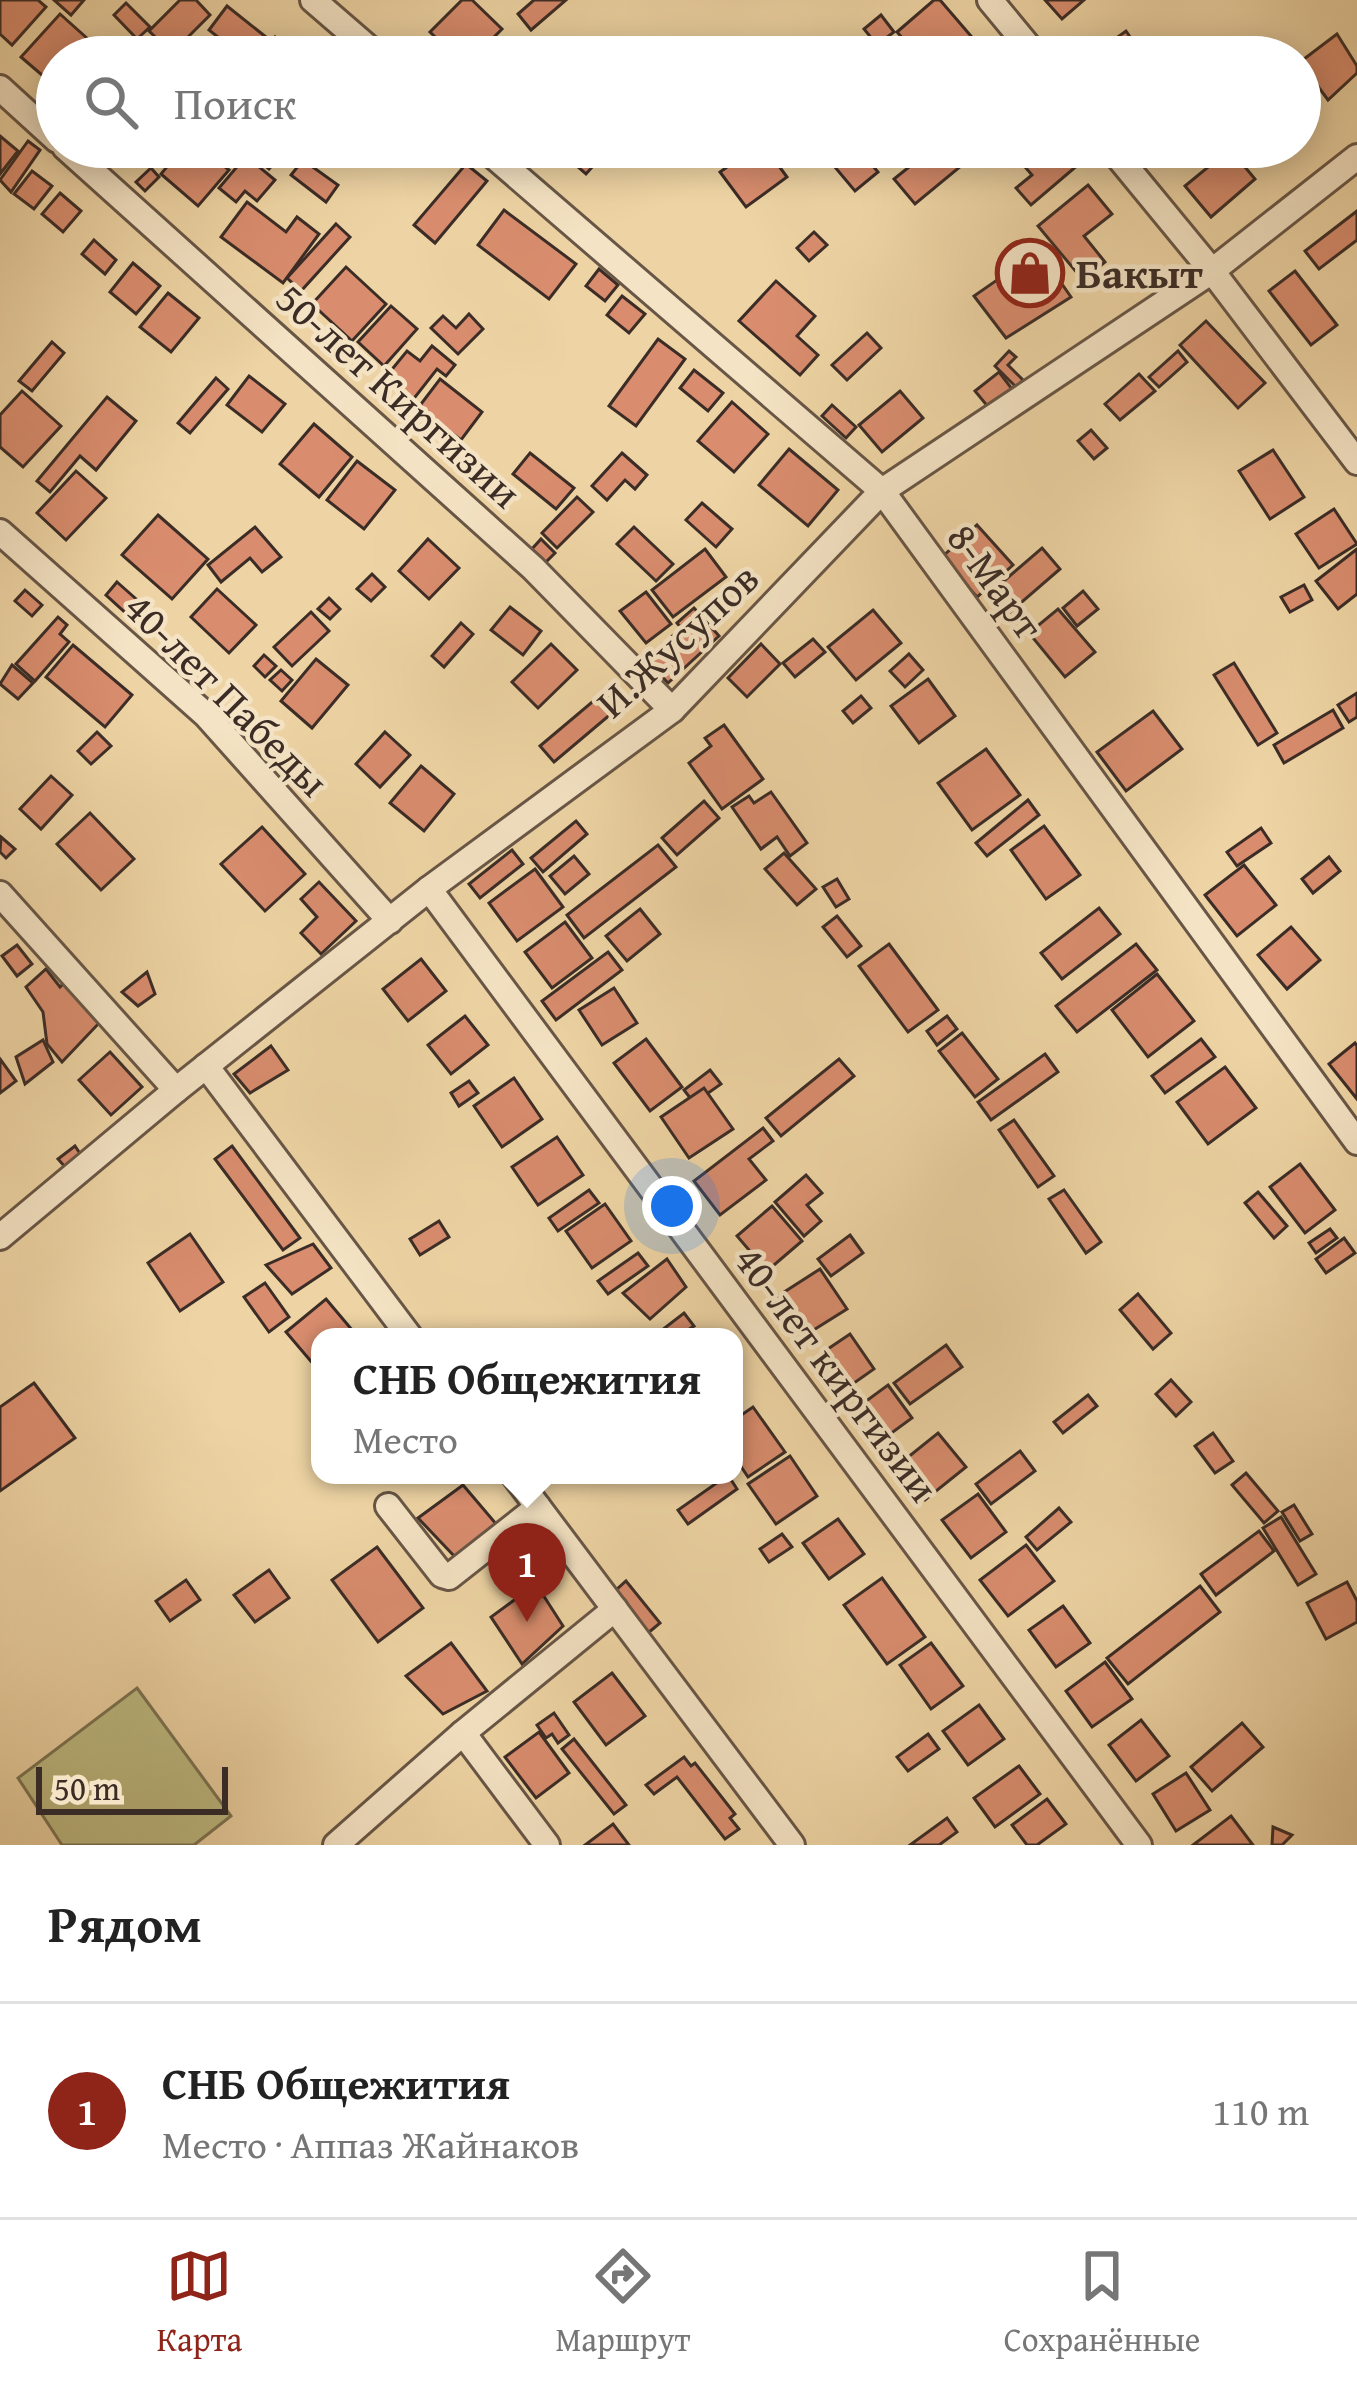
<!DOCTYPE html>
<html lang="ru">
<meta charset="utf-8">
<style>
:root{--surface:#fff;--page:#f2f2f2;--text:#222;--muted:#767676;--line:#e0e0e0;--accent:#8f2418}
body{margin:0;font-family:"Gentium Book Plus",serif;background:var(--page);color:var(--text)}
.scale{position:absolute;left:36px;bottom:30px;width:192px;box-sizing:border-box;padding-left:12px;border:6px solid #3b2c26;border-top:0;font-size:33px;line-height:42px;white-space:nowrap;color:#3b2c26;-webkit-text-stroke:9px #f4e3c4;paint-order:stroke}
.you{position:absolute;left:672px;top:1206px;width:42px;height:42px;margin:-30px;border:9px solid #fff;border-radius:50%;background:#1a73e8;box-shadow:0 0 0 18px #1a73e833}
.badge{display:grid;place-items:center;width:78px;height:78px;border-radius:50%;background:var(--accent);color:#fff;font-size:39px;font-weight:700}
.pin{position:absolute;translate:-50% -99px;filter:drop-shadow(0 3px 6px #0008)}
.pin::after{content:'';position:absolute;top:63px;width:42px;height:36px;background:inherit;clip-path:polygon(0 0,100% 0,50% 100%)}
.popup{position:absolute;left:311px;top:1328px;width:432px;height:156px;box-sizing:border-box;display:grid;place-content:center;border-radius:24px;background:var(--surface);filter:drop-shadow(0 3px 9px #0005);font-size:39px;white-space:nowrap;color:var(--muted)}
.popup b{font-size:45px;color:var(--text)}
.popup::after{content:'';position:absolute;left:50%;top:100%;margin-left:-24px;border:24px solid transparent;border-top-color:var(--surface)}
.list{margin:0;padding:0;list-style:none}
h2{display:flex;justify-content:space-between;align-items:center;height:156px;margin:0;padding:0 48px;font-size:51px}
h2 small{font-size:39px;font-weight:400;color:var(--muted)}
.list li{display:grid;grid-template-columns:78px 1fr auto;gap:36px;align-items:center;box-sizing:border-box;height:216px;padding:0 48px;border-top:3px solid var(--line)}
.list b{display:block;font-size:45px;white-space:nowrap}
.list p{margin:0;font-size:39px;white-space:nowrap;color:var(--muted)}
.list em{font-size:39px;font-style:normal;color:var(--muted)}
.icon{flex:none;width:66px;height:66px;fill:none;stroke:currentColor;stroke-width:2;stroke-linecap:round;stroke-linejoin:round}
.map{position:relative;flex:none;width:1357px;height:1845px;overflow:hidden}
.search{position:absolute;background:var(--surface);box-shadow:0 6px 30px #0003;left:36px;right:36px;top:36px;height:132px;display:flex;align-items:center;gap:30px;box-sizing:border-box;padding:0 42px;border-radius:66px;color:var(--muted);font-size:45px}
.sheet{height:372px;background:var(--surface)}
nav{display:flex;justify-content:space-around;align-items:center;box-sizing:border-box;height:168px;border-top:3px solid var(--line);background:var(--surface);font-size:33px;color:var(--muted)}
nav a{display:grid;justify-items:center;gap:6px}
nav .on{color:var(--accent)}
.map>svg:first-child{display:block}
.green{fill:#bebb82;stroke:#7c7454;stroke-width:3}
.building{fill:#d98d6e;stroke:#3b2c26;stroke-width:3}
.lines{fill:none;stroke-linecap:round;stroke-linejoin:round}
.minor-casing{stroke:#685646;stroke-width:30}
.minor{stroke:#f4e3c4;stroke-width:24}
.labels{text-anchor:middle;stroke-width:9;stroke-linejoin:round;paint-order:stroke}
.poi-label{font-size:42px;font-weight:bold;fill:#3b2c26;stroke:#f4e3c4;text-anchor:start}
.street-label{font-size:42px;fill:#3b2c26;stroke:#f4e3c4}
</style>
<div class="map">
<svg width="1357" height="1845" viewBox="0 0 1357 1845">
<rect width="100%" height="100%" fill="#eed4a4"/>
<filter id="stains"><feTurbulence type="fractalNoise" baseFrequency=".00167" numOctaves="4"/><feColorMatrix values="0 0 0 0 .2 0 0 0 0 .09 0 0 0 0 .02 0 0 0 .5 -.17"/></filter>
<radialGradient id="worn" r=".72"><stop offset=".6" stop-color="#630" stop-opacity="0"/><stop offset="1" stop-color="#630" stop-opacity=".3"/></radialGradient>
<polygon class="green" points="137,1688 231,1816 194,1845 62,1845 18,1778"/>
<g class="building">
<polygon points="0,0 38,0 46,7 12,45 0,34"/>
<polygon points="54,0 84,0 71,15"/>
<polygon points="180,0 196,0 210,15 172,53 149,31"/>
<polygon points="462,0 472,0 502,29 474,57 456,57 430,32"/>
<polygon points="534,0 566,0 531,30 518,14"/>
<polygon points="934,0 940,0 989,57 919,57 897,32"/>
<polygon points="1045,0 1084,0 1062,19"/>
<polygon points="126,3 150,27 137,39 114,15"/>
<polygon points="227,6 266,37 250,57 243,57 209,30"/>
<polygon points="60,14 108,57 57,57 57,88 21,57"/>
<polygon points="881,15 894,32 877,45 864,29"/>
<polygon points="1126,31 1144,57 1090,57"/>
<polygon points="1337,34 1357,66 1357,73 1328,100 1300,62"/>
<polygon points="275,37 290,50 285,57 258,57"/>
<polygon points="0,136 18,151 0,174"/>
<polygon points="28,141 40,150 11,192 0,180"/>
<polygon points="183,147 201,147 229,170 198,206 161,174"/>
<polygon points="243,147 272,147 282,155 269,169"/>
<polygon points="362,147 403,147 389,166"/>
<polygon points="555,147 610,147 586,174"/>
<polygon points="755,147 765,147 787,177 746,207 720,172"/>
<polygon points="846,147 857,147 878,172 855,191 829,160"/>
<polygon points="934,147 984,147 915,204 894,179"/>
<polygon points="1008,147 1064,147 1079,164 1031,205 1016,188 1032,175"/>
<polygon points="1230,149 1255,179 1211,217 1185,186"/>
<polygon points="246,156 275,180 257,201 245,191 236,202 219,188"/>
<polygon points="303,160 338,185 326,202 291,175"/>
<polygon points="466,164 487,181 435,243 414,225"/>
<polygon points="151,168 159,177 145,191 136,182"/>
<polygon points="32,171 52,186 34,209 14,194"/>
<polygon points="1088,185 1112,214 1084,236 1105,262 1083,280 1038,226"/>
<polygon points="60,193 81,211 63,232 42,214"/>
<polygon points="247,202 286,232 297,217 319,234 283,283 221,237"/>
<polygon points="504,210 576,264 549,299 478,245"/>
<polygon points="1357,211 1357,240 1319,269 1305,251"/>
<polygon points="336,224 350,237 301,291 287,278"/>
<polygon points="814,232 827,245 809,261 797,248"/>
<polygon points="94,240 116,260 105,274 82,254"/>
<polygon points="1039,251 1071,297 1006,338 974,296"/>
<polygon points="133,263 160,286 136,314 110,292"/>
<polygon points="346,267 386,304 352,341 312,304"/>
<polygon points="599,269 618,285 605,301 586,286"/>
<polygon points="1295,271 1337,325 1311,345 1269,291"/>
<polygon points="776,281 815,316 797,336 818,355 800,375 739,321"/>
<polygon points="168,293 199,318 171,352 140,327"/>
<polygon points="622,296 645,314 629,333 607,315"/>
<polygon points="391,306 417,329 384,366 358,342"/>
<polygon points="469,314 483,329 458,354 431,328 443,316 456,328"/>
<polygon points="1206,321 1265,383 1238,408 1180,345"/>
<polygon points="867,333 881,348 847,380 832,365"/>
<polygon points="658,339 685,359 636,426 609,406"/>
<polygon points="52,342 64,353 32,391 19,381"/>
<polygon points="432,346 455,365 446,376 437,369 412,401 384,379 407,351 420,361"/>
<polygon points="1009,351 1016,357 1008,365 1023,380 1016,387 995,366"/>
<polygon points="1178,351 1187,362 1159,387 1149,377"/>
<polygon points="694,370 723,393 708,411 680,388"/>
<polygon points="999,372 1012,389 989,408 975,391"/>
<polygon points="1139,374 1155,391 1120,420 1105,404"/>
<polygon points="249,376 285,404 262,432 227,405"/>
<polygon points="216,378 228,389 190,433 178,423"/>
<polygon points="440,379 482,412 461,440 418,408"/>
<polygon points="22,391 61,426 23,467 0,447 0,415"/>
<polygon points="900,391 923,418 882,452 859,425"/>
<polygon points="107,397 136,421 96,470 80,456 50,492 37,481"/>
<polygon points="732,402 768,434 734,472 698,441"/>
<polygon points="832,405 856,427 846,438 822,416"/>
<polygon points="314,424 352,457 319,497 280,464"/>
<polygon points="1091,430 1107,448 1094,459 1078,441"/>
<polygon points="789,449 838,490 808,526 759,485"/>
<polygon points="1273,450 1304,497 1270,519 1239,471"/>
<polygon points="530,453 574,488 556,509 513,474"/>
<polygon points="622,453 647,475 635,489 625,480 607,500 592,486"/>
<polygon points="357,461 395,490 364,529 327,500"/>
<polygon points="76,471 106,498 66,540 37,513"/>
<polygon points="577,497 593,512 557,548 542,533"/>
<polygon points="702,503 732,529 716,547 686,520"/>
<polygon points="1334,509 1357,544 1319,568 1296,534"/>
<polygon points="158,515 208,559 172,599 122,555"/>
<polygon points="977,525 1013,565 977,597 942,557"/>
<polygon points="255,527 281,557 262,572 250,558 221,582 208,565"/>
<polygon points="634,527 673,564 656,581 617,544"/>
<polygon points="428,539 459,568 429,599 399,571"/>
<polygon points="541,539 555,553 545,563 531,550"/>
<polygon points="1042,548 1060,569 1008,614 990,593"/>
<polygon points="705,549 726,577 673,617 652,590"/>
<polygon points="1357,549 1357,594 1338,609 1316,581"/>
<polygon points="372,574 385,587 371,601 357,589"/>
<polygon points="117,582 153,614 141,627 106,595"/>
<polygon points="1304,585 1312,600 1290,612 1281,597"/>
<polygon points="217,589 256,625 229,653 191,617"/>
<polygon points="25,590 42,605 32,616 15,601"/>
<polygon points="1083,591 1098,609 1077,626 1063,608"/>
<polygon points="646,592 671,624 646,643 620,611"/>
<polygon points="329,598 340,609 330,619 318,609"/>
<polygon points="510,607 541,631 523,655 491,630"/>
<polygon points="694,608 719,636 668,683 646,660 681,628 677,623"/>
<polygon points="1058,609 1095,652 1065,677 1029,633"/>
<polygon points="873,610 901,643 856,680 828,647"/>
<polygon points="311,612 329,631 292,666 274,647"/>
<polygon points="58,617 67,625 60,634 69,642 35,681 16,664"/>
<polygon points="461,623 473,634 444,667 432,656"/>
<polygon points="813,639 825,652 795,677 783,663"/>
<polygon points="551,644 577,670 538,708 512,682"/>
<polygon points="761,644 780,664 747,697 728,678"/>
<polygon points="73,645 132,695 105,727 46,677"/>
<polygon points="909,654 923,670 905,687 890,671"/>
<polygon points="264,655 276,666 265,677 254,666"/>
<polygon points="316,659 348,685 312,728 281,701"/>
<polygon points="1234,663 1277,733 1258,745 1214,675"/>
<polygon points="12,665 33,683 18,699 0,684"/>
<polygon points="281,670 292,680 282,691 270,680"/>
<polygon points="928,679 955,716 919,743 891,706"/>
<polygon points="604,692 618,708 554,762 540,746"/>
<polygon points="1357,693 1357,717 1349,722 1338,705"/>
<polygon points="861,696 871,708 853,723 843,711"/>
<polygon points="1333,710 1343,728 1284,763 1274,745"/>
<polygon points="1153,711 1182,749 1126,791 1097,752"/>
<polygon points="724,725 763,779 722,809 689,763 711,746 705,738"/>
<polygon points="97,732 111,746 91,764 78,751"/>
<polygon points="385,732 410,755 380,787 356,764"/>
<polygon points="986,749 1020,795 972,830 938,783"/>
<polygon points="421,766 454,794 424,831 390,803"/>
<polygon points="51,776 72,795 41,829 20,809"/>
<polygon points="771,792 807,843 790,856 777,837 761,849 732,807 749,796 754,803"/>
<polygon points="1028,800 1039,815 987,856 976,843"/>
<polygon points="704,801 719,818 677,855 662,838"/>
<polygon points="90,813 134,859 101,890 57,844"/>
<polygon points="576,821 587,834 543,872 531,858"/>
<polygon points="1044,826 1080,875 1046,899 1011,850"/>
<polygon points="262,827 305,874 265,911 221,864"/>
<polygon points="1261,828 1271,843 1237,866 1227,852"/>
<polygon points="1,837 15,849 6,858 0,852"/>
<polygon points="658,845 676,867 584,938 567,915"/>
<polygon points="512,850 523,864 480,898 469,884"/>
<polygon points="784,853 816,889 797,905 765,869"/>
<polygon points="574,856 589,874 565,894 550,876"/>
<polygon points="1329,857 1340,871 1313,893 1302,879"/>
<polygon points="1244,865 1276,905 1237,936 1205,895"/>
<polygon points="535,869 563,907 517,941 489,903"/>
<polygon points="837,879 849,899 836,907 823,887"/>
<polygon points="319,882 356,921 321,954 301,933 317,917 301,899"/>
<polygon points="1099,908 1120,934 1062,979 1041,953"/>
<polygon points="640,909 660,934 627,961 606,936"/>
<polygon points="837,916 861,946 847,957 823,927"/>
<polygon points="565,922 592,958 552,988 525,952"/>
<polygon points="1291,927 1320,960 1287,989 1258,955"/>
<polygon points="889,944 938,1010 908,1032 859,966"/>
<polygon points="1136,944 1157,970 1077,1032 1056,1006"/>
<polygon points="17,945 32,964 17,976 2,956"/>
<polygon points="608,952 622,970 556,1020 542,1001"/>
<polygon points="421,959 446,991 408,1021 383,989"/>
<polygon points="46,969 60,987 69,978 101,1021 62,1062 47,1044 43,1012 26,987"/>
<polygon points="147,972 155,994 138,1006 122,992"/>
<polygon points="1157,974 1194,1021 1148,1057 1112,1010"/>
<polygon points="614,988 637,1023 602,1045 579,1010"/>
<polygon points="465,1016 488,1045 451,1074 428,1045"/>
<polygon points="947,1016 957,1029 937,1045 927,1031"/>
<polygon points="962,1033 998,1079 975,1097 939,1051"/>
<polygon points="646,1039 682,1087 650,1111 614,1063"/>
<polygon points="1201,1039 1215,1057 1165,1093 1152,1076"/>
<polygon points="43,1040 53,1062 25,1084 16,1057"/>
<polygon points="1355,1043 1357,1046 1357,1099 1329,1064"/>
<polygon points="271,1046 288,1070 250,1093 234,1074"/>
<polygon points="110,1052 142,1087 111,1115 79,1080"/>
<polygon points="1045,1054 1058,1072 991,1120 978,1102"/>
<polygon points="0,1059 16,1081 0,1093"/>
<polygon points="839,1059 854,1076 781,1136 766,1118"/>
<polygon points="1225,1067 1256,1108 1208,1144 1177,1102"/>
<polygon points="710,1070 721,1084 694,1103 684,1090"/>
<polygon points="514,1078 542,1119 502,1147 474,1106"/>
<polygon points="469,1081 478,1093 459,1106 451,1093"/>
<polygon points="704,1088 733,1129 689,1158 661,1117"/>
<polygon points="1014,1120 1054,1176 1038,1187 999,1130"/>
<polygon points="763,1128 773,1141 749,1159 766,1180 720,1215 694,1181"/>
<polygon points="557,1137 583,1175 538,1205 512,1167"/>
<polygon points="75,1146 81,1155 66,1168 58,1159"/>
<polygon points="232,1146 300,1238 283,1250 215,1159"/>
<polygon points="1300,1164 1335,1210 1305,1233 1270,1187"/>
<polygon points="806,1175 822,1193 807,1205 821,1221 804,1236 775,1202"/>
<polygon points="589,1190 599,1203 558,1231 549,1218"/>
<polygon points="1064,1190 1101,1242 1086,1253 1049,1199"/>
<polygon points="1258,1192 1287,1226 1274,1238 1245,1203"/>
<polygon points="605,1204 631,1241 592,1268 566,1231"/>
<polygon points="772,1206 802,1241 767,1271 737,1236"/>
<polygon points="439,1221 449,1237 420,1255 410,1239"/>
<polygon points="1330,1229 1337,1238 1316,1253 1309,1243"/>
<polygon points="190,1234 223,1282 180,1311 148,1263"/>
<polygon points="850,1235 863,1253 831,1276 818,1259"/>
<polygon points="1344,1238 1355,1253 1326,1273 1316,1259"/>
<polygon points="313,1244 331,1268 292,1294 266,1265"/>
<polygon points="638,1253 648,1266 608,1294 598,1281"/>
<polygon points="667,1259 686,1287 650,1319 623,1293"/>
<polygon points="820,1269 847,1309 804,1336 778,1296"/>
<polygon points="265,1283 289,1317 269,1332 244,1297"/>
<polygon points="1138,1294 1171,1333 1153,1349 1120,1310"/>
<polygon points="326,1299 358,1337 320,1337 320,1372 286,1332"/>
<polygon points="684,1313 694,1326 677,1337 653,1337"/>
<polygon points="850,1334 874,1369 847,1388 822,1353"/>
<polygon points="946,1345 962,1367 910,1404 894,1383"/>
<polygon points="1171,1380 1191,1402 1176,1416 1156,1394"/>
<polygon points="34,1383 75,1438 0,1491 0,1407"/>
<polygon points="888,1385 912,1418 882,1440 858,1407"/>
<polygon points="1088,1395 1097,1406 1063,1433 1054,1422"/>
<polygon points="753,1407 785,1452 748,1477 734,1456 734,1420"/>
<polygon points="938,1433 966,1467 925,1500 897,1466"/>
<polygon points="1213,1433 1233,1461 1215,1473 1195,1446"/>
<polygon points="1020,1451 1035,1471 991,1504 976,1484"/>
<polygon points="790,1456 817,1496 776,1524 748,1484"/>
<polygon points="1246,1473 1278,1511 1264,1523 1232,1485"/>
<polygon points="728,1475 737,1489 688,1524 678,1510"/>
<polygon points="463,1485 497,1525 456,1558 418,1518"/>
<polygon points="978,1494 1006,1532 971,1558 942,1520"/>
<polygon points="1294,1505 1312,1534 1300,1541 1282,1512"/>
<polygon points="1059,1508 1071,1522 1037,1550 1026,1537"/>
<polygon points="1281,1517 1316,1574 1298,1585 1263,1528"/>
<polygon points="838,1519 864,1554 829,1579 803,1543"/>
<polygon points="1259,1531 1274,1551 1216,1595 1201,1574"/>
<polygon points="782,1534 792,1547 769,1562 760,1549"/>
<polygon points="1026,1545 1054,1581 1008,1616 980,1580"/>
<polygon points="377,1547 423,1608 378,1642 332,1580"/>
<polygon points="269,1570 289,1598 255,1622 234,1595"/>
<polygon points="882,1578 925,1637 887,1664 844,1605"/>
<polygon points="186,1580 200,1600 170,1621 156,1601"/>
<polygon points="626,1581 660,1623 648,1633 615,1591"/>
<polygon points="1347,1582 1357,1601 1357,1622 1326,1639 1307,1603"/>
<polygon points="536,1584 563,1626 522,1664 491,1617"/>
<polygon points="1200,1586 1220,1612 1128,1684 1107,1658"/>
<polygon points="1063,1606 1090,1643 1056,1667 1029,1630"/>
<polygon points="451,1643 487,1691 443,1714 406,1676"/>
<polygon points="931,1643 963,1686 931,1709 900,1665"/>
<polygon points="1105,1662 1132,1699 1092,1727 1066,1691"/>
<polygon points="612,1673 645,1716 606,1745 574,1702"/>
<polygon points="979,1705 1004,1739 968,1765 943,1731"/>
<polygon points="554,1713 569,1735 558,1743 552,1734 546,1738 537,1725"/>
<polygon points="1141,1720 1169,1756 1136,1781 1109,1745"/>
<polygon points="1242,1723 1263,1747 1212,1791 1191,1767"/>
<polygon points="539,1732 569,1773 536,1798 505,1757"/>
<polygon points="928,1734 939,1749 908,1771 897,1757"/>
<polygon points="574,1739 626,1805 614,1814 562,1749"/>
<polygon points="684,1757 691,1766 695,1763 735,1814 730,1818 739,1829 725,1839 677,1777 654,1794 646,1785"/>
<polygon points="1019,1766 1040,1794 995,1827 974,1798"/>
<polygon points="1186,1773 1210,1810 1176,1831 1153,1794"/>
<polygon points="1047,1799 1066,1824 1037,1845 1027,1845 1012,1825"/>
<polygon points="1231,1816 1253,1845 1193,1845"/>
<polygon points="947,1818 957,1832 939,1845 910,1845"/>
<polygon points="613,1824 629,1845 585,1845"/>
<polygon points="1273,1827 1292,1835 1282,1845 1272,1845"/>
</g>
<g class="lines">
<g class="minor-casing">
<g id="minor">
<polyline points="313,0 379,57"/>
<polyline points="990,0 1037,57"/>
<polyline points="0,88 57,140"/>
<polyline points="65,147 533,568 672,710"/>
<polyline points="483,147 882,491 1357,1142"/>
<polyline points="1110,147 1212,271 1357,462"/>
<polyline points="0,532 206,715 390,921"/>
<polyline points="429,889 1139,1845"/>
<polyline points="0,894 176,1090"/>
<polyline points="206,1066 410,1337"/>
<polyline points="0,1237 176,1090 429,889 672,710 882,491 1212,271 1357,157"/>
<polyline points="514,1475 792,1845"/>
<polyline points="388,1506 442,1575 449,1577 538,1507"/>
<polyline points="463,1733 547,1845"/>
<polyline points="336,1845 463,1733 615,1609"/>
</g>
</g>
<use href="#minor" class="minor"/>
</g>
<defs>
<g id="shop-ring" transform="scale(3.45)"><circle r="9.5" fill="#f4e3c4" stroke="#8f2418" stroke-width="1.5"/><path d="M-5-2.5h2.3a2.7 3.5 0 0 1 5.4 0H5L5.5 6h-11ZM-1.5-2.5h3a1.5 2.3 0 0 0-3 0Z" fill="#8f2418"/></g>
</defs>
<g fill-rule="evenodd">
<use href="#shop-ring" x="1030" y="273"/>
</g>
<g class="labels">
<g class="poi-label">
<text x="1076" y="288">Бакыт</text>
</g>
<g class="street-label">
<text transform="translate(399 395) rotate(42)" y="15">50-лет Киргизии</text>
<text transform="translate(996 581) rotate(54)" y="15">8-Март</text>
<text transform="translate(677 640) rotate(-43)" y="15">И.Жусупов</text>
<text transform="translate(227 694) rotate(45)" y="15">40-лет Пабеды</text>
<text transform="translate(837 1373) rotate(53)" y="15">40-лет киргизии</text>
</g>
</g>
<rect width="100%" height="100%" filter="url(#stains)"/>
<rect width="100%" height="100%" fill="url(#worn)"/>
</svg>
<div class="scale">50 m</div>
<div class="you"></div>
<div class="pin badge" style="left:527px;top:1622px">1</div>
<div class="popup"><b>СНБ Общежития</b>Место</div>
<div class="search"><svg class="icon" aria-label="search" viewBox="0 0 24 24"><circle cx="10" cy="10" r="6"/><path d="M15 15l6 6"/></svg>Поиск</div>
</div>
<section class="sheet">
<h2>Рядом<small></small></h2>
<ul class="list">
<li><span class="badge">1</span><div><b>СНБ Общежития</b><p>Место · Аппаз Жайнаков</p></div><em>110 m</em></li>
</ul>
</section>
<nav>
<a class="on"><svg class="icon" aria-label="map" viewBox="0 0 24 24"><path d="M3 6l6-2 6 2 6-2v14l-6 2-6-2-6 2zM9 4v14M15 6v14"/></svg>Карта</a>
<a><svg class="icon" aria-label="directions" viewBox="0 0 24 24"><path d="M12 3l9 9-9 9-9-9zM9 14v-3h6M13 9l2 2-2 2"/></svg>Маршрут</a>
<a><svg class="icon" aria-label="saved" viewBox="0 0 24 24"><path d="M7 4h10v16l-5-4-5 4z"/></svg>Сохранённые</a>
</nav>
